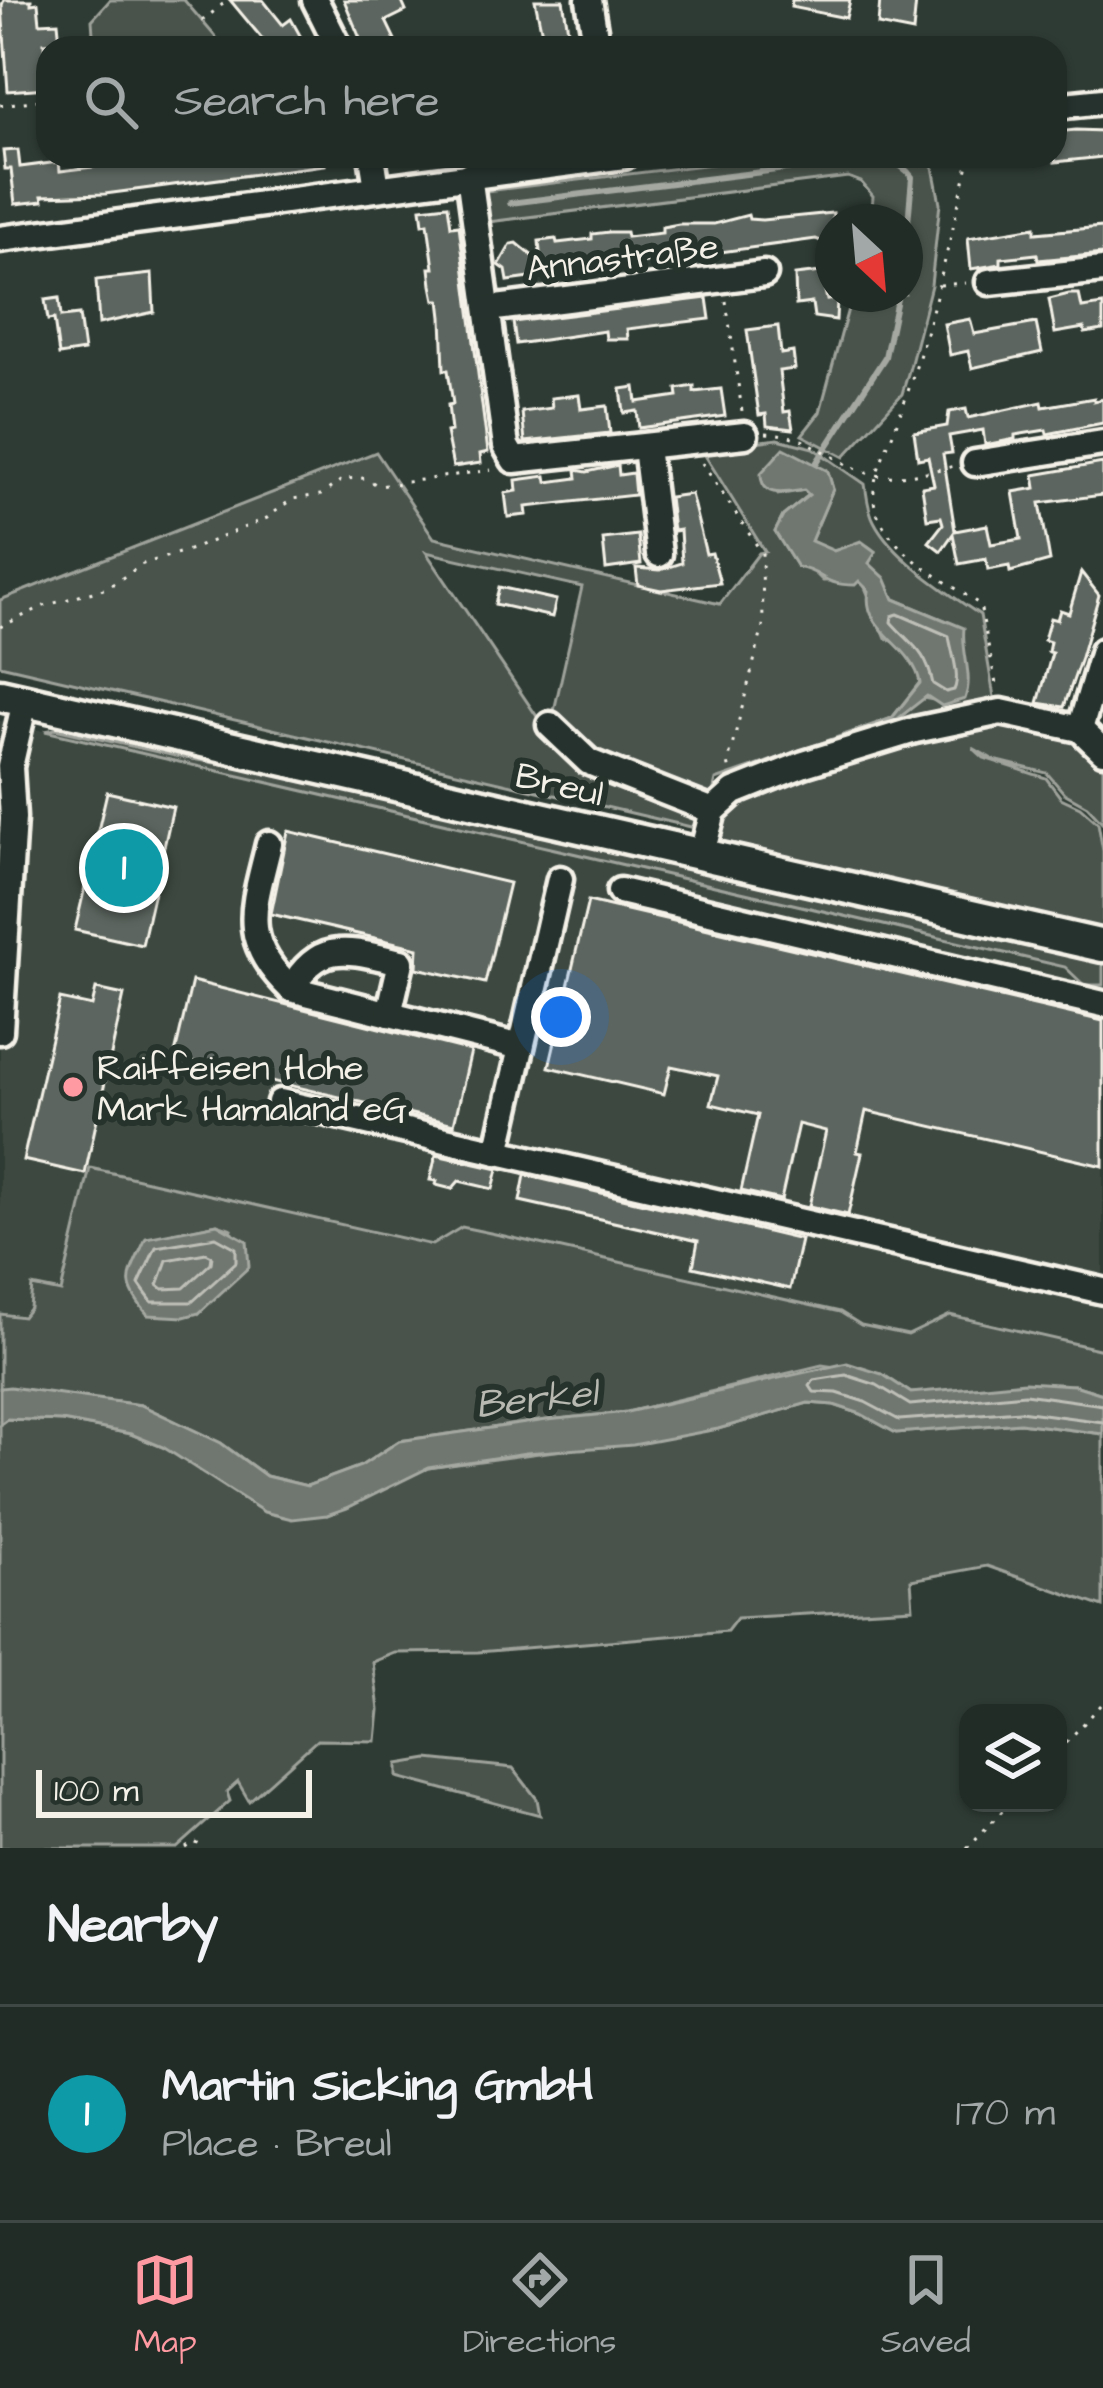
<!DOCTYPE html>
<meta charset="utf-8">
<style>
:root{--surface:#222c27;--page:#2e3833;--text:#f1f3f6;--muted:#a2a7a7;--line:#3f4844;--accent:#ff9aa2}
body{margin:0;font-family:"Architects Daughter",sans-serif;background:var(--page);color:var(--text)}
.controls{position:absolute;right:36px;bottom:36px;display:grid;overflow:hidden;border-radius:24px;box-shadow:0 3px 9px #0004}
.controls button{width:108px;height:108px;display:grid;place-items:center;padding:0;border:0;border-bottom:3px solid var(--line);background:var(--surface);color:var(--text);font:60px sans-serif}
.compass{position:absolute;left:815px;top:204px;width:108px;height:108px;border-radius:50%;background:var(--surface);box-shadow:0 3px 9px #0004;rotate:154deg}
.scale{position:absolute;left:36px;bottom:30px;width:276px;box-sizing:border-box;padding-left:12px;border:6px solid #f4f1e8;border-top:0;font-size:33px;line-height:42px;white-space:nowrap;color:#f4f1e8;-webkit-text-stroke:9px #26332d;paint-order:stroke}
.you{position:absolute;left:561px;top:1017px;width:42px;height:42px;margin:-30px;border:9px solid #fff;border-radius:50%;background:#1a73e8;box-shadow:0 0 0 18px #1a73e833}
.badge{display:grid;place-items:center;width:78px;height:78px;border-radius:50%;background:var(--accent);color:#fff;font-size:39px;font-weight:700}
.pin{position:absolute;translate:-50% -50%;border:6px solid #fff;box-shadow:0 3px 12px #0006}
.list{margin:0;padding:0;list-style:none}
h2{display:flex;justify-content:space-between;align-items:center;height:156px;margin:0;padding:0 48px;font-size:51px}
h2 small{font-size:39px;font-weight:400;color:var(--muted)}
.list li{display:grid;grid-template-columns:78px 1fr auto;gap:36px;align-items:center;box-sizing:border-box;height:216px;padding:0 48px;border-top:3px solid var(--line)}
.list b{display:block;font-size:45px;white-space:nowrap}
.list p{margin:0;font-size:39px;white-space:nowrap;color:var(--muted)}
.list em{font-size:39px;font-style:normal;color:var(--muted)}
.icon{flex:none;width:66px;height:66px;fill:none;stroke:currentColor;stroke-width:2;stroke-linecap:round;stroke-linejoin:round}
.map{position:relative;flex:none;width:1103px;height:1848px;overflow:hidden}
.search{position:absolute;background:var(--surface);box-shadow:0 3px 9px #0004;left:36px;right:36px;top:36px;height:132px;display:flex;align-items:center;gap:30px;box-sizing:border-box;padding:0 42px;border-radius:36px;color:var(--muted);font-size:45px}
.sheet{height:372px;background:var(--surface)}
nav{display:flex;justify-content:space-around;align-items:center;box-sizing:border-box;height:168px;border-top:3px solid var(--line);background:var(--surface);font-size:33px;color:var(--muted)}
nav a{display:grid;justify-items:center;gap:6px}
nav .on{color:var(--accent)}
.map>svg:first-child{display:block}
.built{fill:#3c4841}
.green{fill:#48524c;stroke:#9ea29a;stroke-width:3;fill-rule:evenodd}
.water{fill:#6f7770;stroke:#a4a8a0;stroke-width:3}
.lines{fill:none;stroke-linecap:round;stroke-linejoin:round}
.shore{stroke:#bfc0b8;stroke-width:3}
.stream{stroke:#a4a8a0;stroke-width:6}
.building{fill:#5c655e;stroke:#f4f1e8;stroke-width:3}
.minor-casing{stroke:#f4f1e8;stroke-width:33}
.major-casing{stroke:#f4f1e8;stroke-width:39}
.path{stroke:#f4f1e8;stroke-width:3;stroke-dasharray:3 9;stroke-linecap:butt}
.minor{stroke:#26332d;stroke-width:24}
.major{stroke:#26332d;stroke-width:30}
.poi-dot{fill:#ff9aa2;stroke:#26332d;stroke-width:4.5}
.labels{text-anchor:middle;stroke-width:12;stroke-linejoin:round;paint-order:stroke}
.street-label{font-size:36px;fill:#f4f1e8;stroke:#26332d}
.poi-label{font-size:36px;fill:#f4f1e8;stroke:#26332d;text-anchor:start}
.water-label{font-size:39px;font-style:italic;fill:#b8bab2;stroke:#26332d}
</style>
<div class="map">
<svg width="1103" height="1848" viewBox="0 0 1103 1848">
<rect width="100%" height="100%" fill="#2e3b34"/>
<filter id="ink" filterUnits="userSpaceOnUse"><feTurbulence type="fractalNoise" baseFrequency=".00833" numOctaves="2"/><feDisplacementMap in="SourceGraphic" scale="24" xChannelSelector="R" yChannelSelector="G"/><feConvolveMatrix kernelMatrix="1 2 1 2 8 2 1 2 1" color-interpolation-filters="sRGB"/></filter>
<g filter="url(#ink)">
<polygon class="built" points="0,721 1065,968 1084,985 1103,985 1103,1350 950,1315 909,1335 861,1325 840,1312 500,1235 462,1227 432,1245 90,1169 61,1292 30,1309 22,1317 0,1314"/>
<g class="green">
<polygon points="110,0 184,0 225,48 94,48 92,20"/>
<polygon points="779,156 925,156 933,167 940,203 931,285 910,367 902,394 844,457 802,435 820,412 852,294 905,294 905,222 871,222 873,196 861,182 848,177 488,222 486,191"/>
<path d="M778 439 813 448 865 484C867 496 868 510 874 521 892 557 946 592 980 615L995 703 739 777 895 721 923 698 939 701 964 659 947 621 894 599 869 563 875 552C859 535 850 549 831 551L811 541 833 489 827 470 777 495 805 490 809 495 783 516 775 532 797 567 812 570 823 581H859L864 585 886 638 900 645 918 673 920 682 892 718 716 780 712 797 693 796 621 773 552 720 582 587 426 552 567 761 695 809 704 830 0 665V600L376 452 434 538 720 604 759 553 765 552 703 452 705 448Z"/>
<polygon points="1005,719 1068,734 1103,757 1103,823 1087,806 1064,793 1047,773 994,760 973,748 984,758 1046,778 1061,798 1080,807 1098,823 1103,851 1103,930 718,847 711,836 721,810 841,757"/>
<polygon points="55,729 180,757 303,778 1027,946 1103,959 1103,985 1084,985 1065,967 45,731"/>
<path d="M90 1168 432 1245 462 1227 500 1235 840 1312 861 1325 908 1335 950 1315 1103 1350V1394L1074 1385 911 1393 882 1374 822 1365 627 1412 547 1420 399 1441 361 1466 307 1486 266 1476 221 1443 141 1405 0 1388V1314L23 1317 30 1308 32 1286 61 1292ZM217 1224 232 1229 215 1295 199 1313 146 1239Z"/>
<polygon points="808,1403 834,1405 861,1414 896,1433 1020,1423 1103,1434 1103,1607 987,1566 911,1580 913,1608 737,1618 727,1631 478,1652 395,1653 373,1662 379,1710 376,1741 317,1740 249,1801 238,1782 227,1792 230,1801 177,1848 0,1848 0,1424 6,1419 62,1421 131,1434 327,1515 428,1468 718,1429"/>
<polygon points="428,1759 513,1768 537,1799 540,1815 398,1777 398,1764"/>
</g>
<g class="water">
<path d="M784 448 828 471 833 489 811 541 834 551 861 541 876 552 869 563 885 578 894 599 964 628C961 655 974 674 965 699L942 706 927 696 895 721 739 777 892 718 920 683C914 644 861 632 869 591L859 581 855 585C820 585 825 572 797 567L775 532 783 516 809 495 804 490C785 493 761 499 761 473Z"/>
<path d="M217 1224 247 1241 249 1267 199 1313 184 1317 148 1315C119 1281 129 1277 146 1238Z"/>
<polygon points="847,1363 882,1374 911,1393 1025,1382 1074,1385 1103,1394 1103,1434 1020,1423 896,1433 861,1414 834,1405 808,1403 718,1429 633,1445 526,1453 428,1468 347,1508 327,1515 292,1519 264,1512 163,1447 131,1434 62,1421 7,1419 0,1424 0,1388 10,1387 141,1405 221,1443 266,1476 307,1486 361,1466 399,1441 547,1420 627,1412"/>
</g>
<g class="lines">
<g class="shore">
<path d="M898 614 949 636C951 651 961 676 954 690L946 692 933 684C926 650 911 645 891 622L892 616Z"/>
<polygon points="216,1237 236,1248 236,1262 192,1302 152,1302 139,1284 156,1247"/>
<polygon points="206,1253 212,1256 211,1263 184,1288 163,1289 158,1285 167,1260"/>
<polyline points="1103,1405 1025,1394 910,1405 877,1385 846,1375 814,1380 810,1386 814,1392 837,1393 865,1402 899,1420 1020,1411 1103,1422"/>
</g>
<g class="stream">
<path d="M510 203 843 162C869 160 895 153 912 177L905 258"/>
<polyline points="817,462 885,357 898,294"/>
</g>
</g>
<g class="building">
<polygon points="4,0 31,0 31,4 38,3 40,23 58,22 60,42 44,43 46,88 8,91 2,5"/>
<polygon points="230,0 263,0 283,25 291,19 307,48 270,48"/>
<polygon points="344,0 401,0 406,11 386,21 399,48 364,48"/>
<polygon points="535,0 563,0 571,48 545,48"/>
<polygon points="792,0 850,0 846,18 791,7"/>
<polygon points="880,0 916,1 913,32 878,25"/>
<polygon points="1076,130 1103,131 1103,157 1055,162 1055,132"/>
<polygon points="18,150 20,167 59,162 60,171 181,156 325,156 325,165 105,194 42,196 43,201 15,204 11,169 5,169 3,151"/>
<polygon points="448,205 451,226 459,225 488,452 480,454 481,463 453,467 446,432 451,431 448,405 453,404 448,370 444,370 442,317 440,300 435,300 432,285 430,268 434,268 428,223 423,224 421,208"/>
<polygon points="833,213 833,246 816,239 508,281 506,270 499,265 511,244 517,243 541,263 539,241 556,239 557,243 592,239 592,234 609,232 626,232 627,237 662,233 662,227 679,224 714,224 748,215 749,219 762,220"/>
<polygon points="1035,227 1035,233 1103,227 1103,254 1038,260 1037,254 1001,258 1001,264 971,269 968,238"/>
<polygon points="821,272 827,300 837,299 836,320 814,317 812,303 796,305 795,275"/>
<polygon points="152,274 154,312 99,324 96,280"/>
<polygon points="1069,294 1079,294 1082,308 1103,305 1103,330 1085,333 1084,328 1055,333 1049,299"/>
<polygon points="59,298 61,317 79,315 84,351 59,355 54,319 48,320 45,300"/>
<polygon points="707,298 710,319 627,329 628,339 606,339 605,331 516,344 513,322"/>
<polygon points="970,319 974,334 1036,323 1042,352 972,368 968,351 950,355 944,324"/>
<polygon points="778,326 781,354 793,352 795,369 779,371 784,412 790,411 793,429 767,426 766,414 759,415 751,359 747,330"/>
<polygon points="694,386 694,392 721,389 725,416 639,428 637,411 624,413 621,389 635,387 637,402 678,396 677,389"/>
<polygon points="579,395 581,409 607,406 610,433 525,442 522,412 552,408 551,398"/>
<polygon points="1094,398 1094,401 1103,399 1103,423 1047,434 1046,430 1015,435 1015,439 985,445 983,430 949,436 952,453 943,454 955,531 987,525 991,544 1021,539 1013,492 1036,488 1034,475 1103,463 1103,495 1040,503 1050,561 1010,572 1009,566 988,570 986,559 959,564 953,534 941,551 929,542 943,524 941,517 927,519 922,487 934,485 928,457 918,459 914,432 947,426 949,412 966,409 968,418 1042,402 1043,407"/>
<polygon points="618,465 619,475 633,473 635,495 526,507 527,515 508,517 505,493 517,491 516,480 546,476 547,482 577,478 576,470 587,472"/>
<polygon points="691,494 706,554 712,553 720,583 661,590 638,585 636,568 660,570 682,563 680,530 673,531 669,497"/>
<polygon points="638,535 641,564 606,569 603,539"/>
<polygon points="1081,572 1099,595 1080,661 1064,707 1038,703 1052,653 1048,652 1050,642 1044,640 1050,618 1057,620 1060,610 1069,613"/>
<polygon points="499,587 556,600 552,617 495,604"/>
<polygon points="107,792 173,807 142,945 75,930"/>
<polygon points="288,831 509,883 485,983 417,968 418,948 271,914"/>
<polygon points="588,901 1103,1021 1103,1166 866,1111 857,1152 862,1153 848,1215 809,1206 826,1131 798,1124 781,1200 741,1191 758,1115 711,1104 718,1076 671,1066 664,1094 549,1067"/>
<polygon points="192,981 471,1051 454,1124 174,1058"/>
<polygon points="96,989 124,995 85,1174 23,1160 60,999 92,1006"/>
<polygon points="436,1155 498,1169 493,1189 459,1181 452,1189 436,1185 437,1181 430,1180"/>
<polygon points="525,1175 801,1240 790,1289 693,1267 698,1241 520,1201"/>
</g>
<g class="lines">
<g class="minor-casing">
<g id="minor">
<polyline points="315,0 339,48"/>
<polyline points="589,0 597,48"/>
<polyline points="1055,106 1103,101"/>
<polyline points="372,156 377,188"/>
<polyline points="469,175 506,446 514,460 745,435"/>
<polyline points="0,239 624,156"/>
<polyline points="989,282 1103,270"/>
<polyline points="488,309 764,274"/>
<polyline points="646,447 659,554"/>
<polyline points="975,463 1103,443"/>
<polyline points="550,725 589,762 713,811"/>
<polyline points="1080,729 1103,651"/>
<path d="M269 844C254 907 238 939 291 989L521 1047"/>
<polyline points="701,857 713,811 734,792 804,764 915,730 1001,712 1080,729 1103,751"/>
<polyline points="620,891 1103,1004"/>
<path d="M291 989C320 937 351 951 401 962L389 1014"/>
<polyline points="0,1031 13,818 10,767 25,701"/>
<polyline points="280,1102 1103,1291"/>
<polyline points="497,1152 560,879"/>
</g>
</g>
<g class="major-casing">
<polyline id="major" points="0,695 1103,946"/>
</g>
<g class="path">
<polyline points="202,21 228,0"/>
<polyline points="0,105 48,99"/>
<path d="M970 156C948 246 929 338 896 425 886 452 866 484 877 513 895 557 945 579 980 605L997 689"/>
<polyline points="940,285 966,283"/>
<polyline points="726,301 742,411"/>
<path d="M766 433C811 435 824 456 862 471 890 483 927 471 956 466"/>
<polyline points="702,463 762,553 763,627 728,762 730,772"/>
<polyline points="0,627 44,606 107,588 143,564 195,548 267,518 292,499 321,495 343,479 365,478 379,486 491,470"/>
<polyline points="1058,1751 1103,1703"/>
<polyline points="186,1848 194,1842 206,1848"/>
<polyline points="967,1848 1010,1803"/>
</g>
<use href="#minor" class="minor"/>
<use href="#major" class="major"/>
</g>
</g>
<circle class="poi-dot" cx="73" cy="1087" r="12"/>
<g class="labels">
<g class="street-label">
<text transform="translate(622 256) rotate(-7)" y="13">Annastraße</text>
<text transform="translate(560 783) rotate(13)" y="13">Breul</text>
</g>
<g class="poi-label">
<text x="97" y="1079">Raiffeisen Hohe<tspan x="97" dy="41">Mark Hamaland eG</tspan></text>
</g>
<g class="water-label">
<text transform="translate(536 1397) rotate(-6)" y="14">Berkel</text>
</g>
</g>
</svg>
<div class="controls">
<button><svg class="icon" aria-label="layers" viewBox="0 0 24 24"><path d="M12 4l9 5-9 5-9-5zM3 14l9 5 9-5"/></svg></button>
</div>
<svg class="compass" viewBox="-18 -18 36 36"><path d="M0-13l5 13h-10z" fill="#e53935"/><path d="M0 13l5-13h-10z" fill="#a2a7a7"/></svg>
<div class="scale">100 m</div>
<div class="you"></div>
<div class="pin badge" style="left:124px;top:868px;background:#0f9aa8">1</div>
<div class="search"><svg class="icon" aria-label="search" viewBox="0 0 24 24"><circle cx="10" cy="10" r="6"/><path d="M15 15l6 6"/></svg>Search here</div>
</div>
<section class="sheet">
<h2>Nearby<small></small></h2>
<ul class="list">
<li><span class="badge" style="background:#0f9aa8">1</span><div><b>Martin Sicking GmbH</b><p>Place · Breul</p></div><em>170 m</em></li>
</ul>
</section>
<nav>
<a class="on"><svg class="icon" aria-label="map" viewBox="0 0 24 24"><path d="M3 6l6-2 6 2 6-2v14l-6 2-6-2-6 2zM9 4v14M15 6v14"/></svg>Map</a>
<a><svg class="icon" aria-label="directions" viewBox="0 0 24 24"><path d="M12 3l9 9-9 9-9-9zM9 14v-3h6M13 9l2 2-2 2"/></svg>Directions</a>
<a><svg class="icon" aria-label="saved" viewBox="0 0 24 24"><path d="M7 4h10v16l-5-4-5 4z"/></svg>Saved</a>
</nav>
